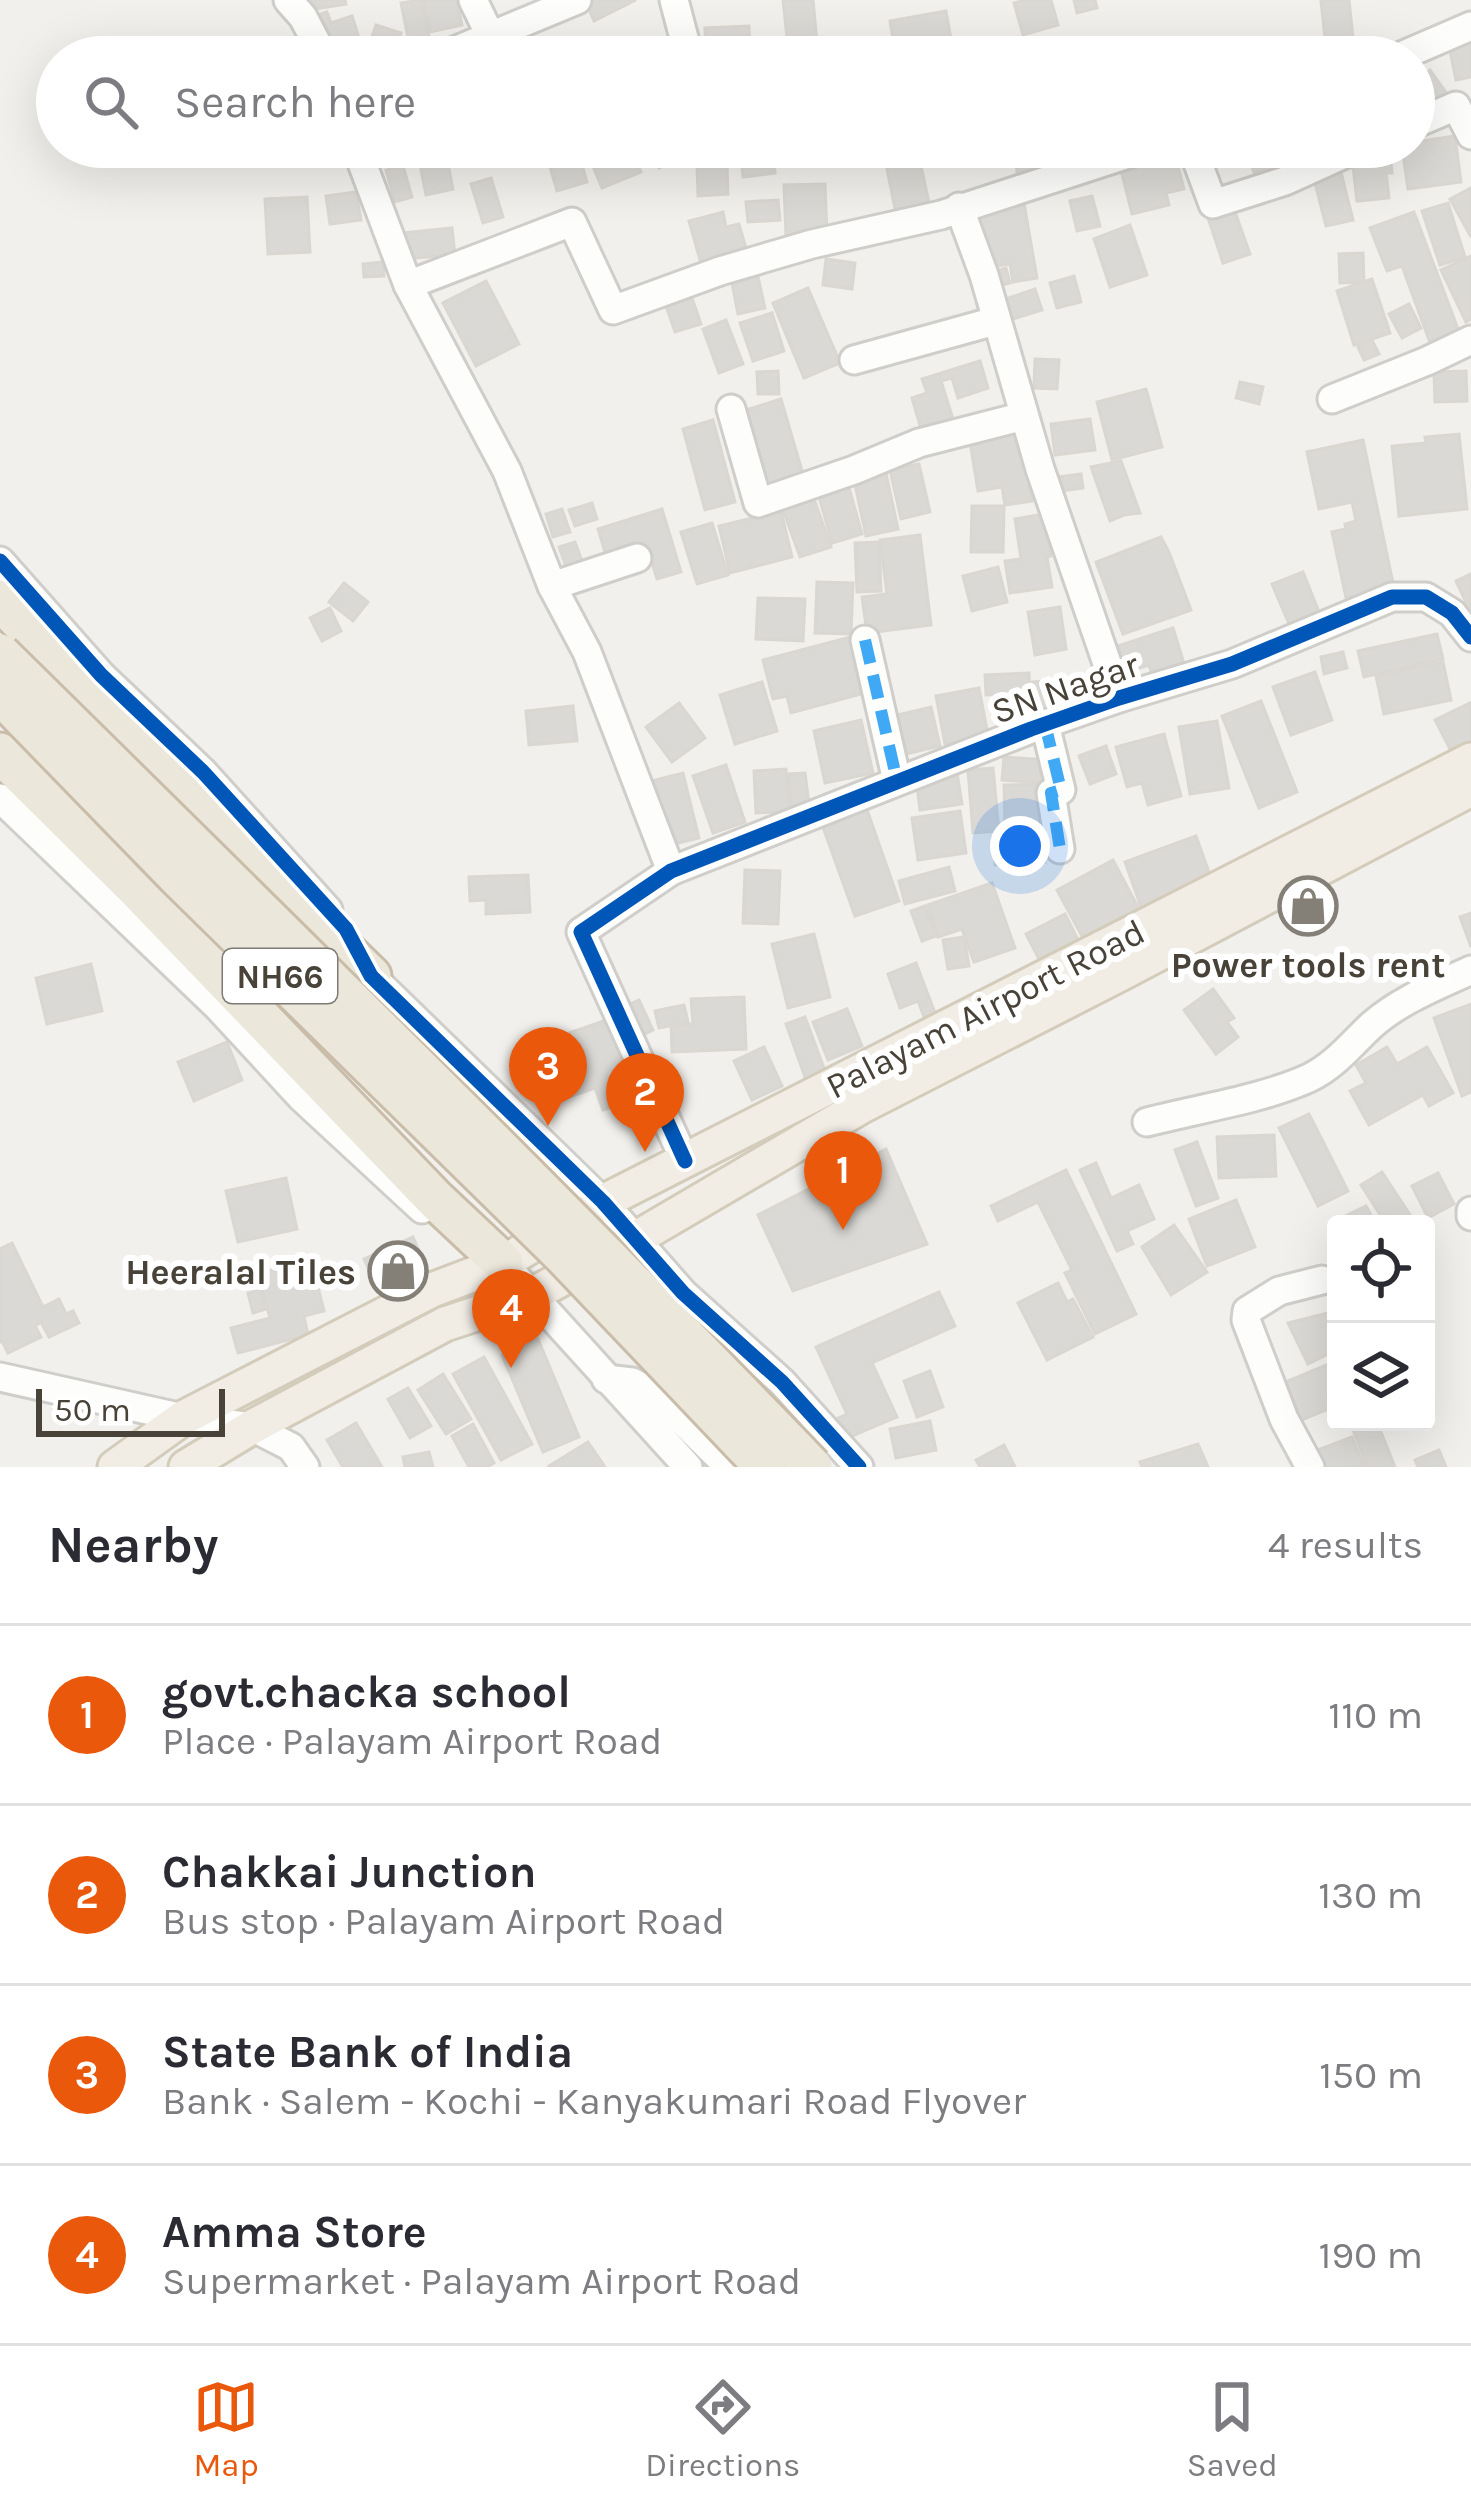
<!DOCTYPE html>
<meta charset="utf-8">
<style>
:root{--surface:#fff;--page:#f7f7f7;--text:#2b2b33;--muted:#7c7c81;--line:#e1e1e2;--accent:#ea580c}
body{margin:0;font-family:Karla,sans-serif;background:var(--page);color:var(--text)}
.controls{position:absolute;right:36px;bottom:36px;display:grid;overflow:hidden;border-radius:12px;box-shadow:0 12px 48px #0002}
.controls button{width:108px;height:108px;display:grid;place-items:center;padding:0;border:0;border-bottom:3px solid var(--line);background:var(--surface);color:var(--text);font:60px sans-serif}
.scale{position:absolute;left:36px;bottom:30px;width:189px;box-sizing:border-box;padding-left:12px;border:6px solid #484238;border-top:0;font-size:33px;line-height:42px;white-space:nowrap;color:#484238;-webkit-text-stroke:9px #fff;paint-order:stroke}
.you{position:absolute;left:1020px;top:846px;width:42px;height:42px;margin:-30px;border:9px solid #fff;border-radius:50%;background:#1a73e8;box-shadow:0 0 0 18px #1a73e833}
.badge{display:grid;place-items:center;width:78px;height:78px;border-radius:50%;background:var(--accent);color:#fff;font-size:39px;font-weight:700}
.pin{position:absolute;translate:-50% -99px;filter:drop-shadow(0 3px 6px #0008)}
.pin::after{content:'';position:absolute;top:63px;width:42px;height:36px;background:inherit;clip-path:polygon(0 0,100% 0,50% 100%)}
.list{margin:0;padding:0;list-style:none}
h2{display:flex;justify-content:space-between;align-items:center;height:156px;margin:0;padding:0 48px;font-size:51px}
h2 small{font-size:39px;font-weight:400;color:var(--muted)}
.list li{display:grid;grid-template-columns:78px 1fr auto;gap:36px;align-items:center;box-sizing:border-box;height:180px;padding:0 48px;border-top:3px solid var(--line)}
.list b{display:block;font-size:45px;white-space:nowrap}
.list p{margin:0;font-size:39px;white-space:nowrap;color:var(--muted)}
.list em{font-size:39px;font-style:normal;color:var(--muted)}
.icon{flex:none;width:66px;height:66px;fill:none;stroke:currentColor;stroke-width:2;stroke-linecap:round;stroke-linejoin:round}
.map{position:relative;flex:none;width:1471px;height:1467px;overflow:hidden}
.search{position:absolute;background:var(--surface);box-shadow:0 12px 48px #0002;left:36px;right:36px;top:36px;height:132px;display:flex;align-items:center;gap:30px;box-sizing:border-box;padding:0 42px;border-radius:66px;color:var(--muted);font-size:45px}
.sheet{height:876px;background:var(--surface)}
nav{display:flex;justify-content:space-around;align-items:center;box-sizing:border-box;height:168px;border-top:3px solid var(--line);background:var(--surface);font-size:33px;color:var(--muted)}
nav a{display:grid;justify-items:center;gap:6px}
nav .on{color:var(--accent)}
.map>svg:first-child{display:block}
.building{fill:#dbd9d5;stroke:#dad7d2;stroke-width:3}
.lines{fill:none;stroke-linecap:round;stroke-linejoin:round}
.minor-casing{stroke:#d0ceca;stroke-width:33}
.major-casing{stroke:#d3ccbb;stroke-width:39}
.highway-casing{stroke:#c9bda9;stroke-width:45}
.minor{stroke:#fdfdfc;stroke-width:27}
.major{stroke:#f1ede5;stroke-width:33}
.highway{stroke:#ece7db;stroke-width:39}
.highway-bridge-casing{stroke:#c9bda9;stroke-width:45;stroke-linecap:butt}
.highway-bridge{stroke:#ece7db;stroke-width:39}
.quiet{stroke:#3fa9f5;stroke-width:12;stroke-dasharray:24 12;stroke-linecap:butt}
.cycleway-casing{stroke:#fff;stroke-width:22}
.cycleway{stroke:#0057b8;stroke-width:15}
.labels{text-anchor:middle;stroke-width:12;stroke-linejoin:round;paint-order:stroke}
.shield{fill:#fff;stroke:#7f7b74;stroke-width:3}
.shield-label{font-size:33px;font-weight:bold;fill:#484238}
.street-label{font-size:36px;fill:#484238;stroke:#fff}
.poi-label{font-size:36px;font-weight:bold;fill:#484238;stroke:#fff}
</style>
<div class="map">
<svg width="1471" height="1467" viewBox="0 0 1471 1467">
<rect width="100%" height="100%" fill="#f2f0ec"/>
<g class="building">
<polygon points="302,0 345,0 346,4 303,11"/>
<polygon points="421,0 430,42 410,47 401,3"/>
<polygon points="431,0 457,0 462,25 430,32 423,1"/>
<polygon points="585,0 636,0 594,21"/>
<polygon points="783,0 813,0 818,53 789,56"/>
<polygon points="1025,0 1051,0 1058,25 1023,35 1014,3"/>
<polygon points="1074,0 1095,0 1097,8 1077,13"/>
<polygon points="1349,0 1355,57 1327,57 1321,1"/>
<polygon points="946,11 954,56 896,57 890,21"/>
<polygon points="327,12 331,23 352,16 365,57 328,57 315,16"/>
<polygon points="376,25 401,33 393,56 368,48"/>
<polygon points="749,26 750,57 706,57 705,28"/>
<polygon points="1471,37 1471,77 1456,80 1448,42"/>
<polygon points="1040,43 1042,57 993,57 992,51"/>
<polygon points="779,44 782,57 764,57 761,49"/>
<polygon points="676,45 678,57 646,57 645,50"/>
<polygon points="1430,70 1452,101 1432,110 1414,91 1414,86"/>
<polygon points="1455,136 1461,182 1408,189 1402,147 1414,147 1414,142"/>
<polygon points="604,147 631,147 641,172 602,188 588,154"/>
<polygon points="648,147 701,147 659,168"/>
<polygon points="740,147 772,147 775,173 743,177"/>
<polygon points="1016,147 1061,147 1062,172 1017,174"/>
<polygon points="1063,147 1098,147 1098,149 1065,155"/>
<polygon points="1247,147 1286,147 1291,163 1254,173"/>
<polygon points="578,151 587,182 557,191 548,160"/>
<polygon points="918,152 930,207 896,214 885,159"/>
<polygon points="1174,152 1184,189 1166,193 1169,205 1132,214 1120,166"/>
<polygon points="446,154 453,189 426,195 419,160"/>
<polygon points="1390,154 1392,173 1386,173 1389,198 1357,201 1352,157"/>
<polygon points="727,163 728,194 698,196 697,165"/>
<polygon points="403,166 412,197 395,202 386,170"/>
<polygon points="1340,168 1353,220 1326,226 1313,175"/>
<polygon points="491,178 503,217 483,223 471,184"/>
<polygon points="825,184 827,235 786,237 784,185"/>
<polygon points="1471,188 1471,237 1450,199"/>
<polygon points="356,192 361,220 330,224 326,196"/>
<polygon points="1092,196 1100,226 1077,231 1070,201"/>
<polygon points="307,197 310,252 268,254 265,199"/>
<polygon points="778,200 780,220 748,222 746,202"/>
<polygon points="1024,203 1037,278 1013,282 1010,264 984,268 975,212"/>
<polygon points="1448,203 1465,257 1440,265 1422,211"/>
<polygon points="1234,209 1250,254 1223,263 1208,218"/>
<polygon points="723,212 726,227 739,224 748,255 702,267 689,221"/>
<polygon points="1414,212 1461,337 1432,348 1402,266 1387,271 1370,228"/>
<polygon points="1130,225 1147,275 1110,287 1094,239"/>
<polygon points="452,228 455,255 404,259 401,233"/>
<polygon points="1363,253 1364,282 1340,283 1339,254"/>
<polygon points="1471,256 1471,319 1466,322 1441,270"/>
<polygon points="826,259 855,263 852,289 823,285"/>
<polygon points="383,262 384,276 364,277 363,264"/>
<polygon points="756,268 765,308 738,314 730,273"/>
<polygon points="1006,268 1010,283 992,288 988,273"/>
<polygon points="1074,276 1081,302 1057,308 1050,283"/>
<polygon points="1372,279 1390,333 1354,345 1337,291"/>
<polygon points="486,281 519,344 476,366 443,303"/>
<polygon points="808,288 840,363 804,378 773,303"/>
<polygon points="1035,289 1042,310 1006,321 1000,301"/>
<polygon points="691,295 701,324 675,332 665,303"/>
<polygon points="1409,304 1421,328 1402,338 1389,314"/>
<polygon points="772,313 784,351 753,361 740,323"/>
<polygon points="726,320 743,364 719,373 703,329"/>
<polygon points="1372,340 1379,354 1364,360 1358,347"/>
<polygon points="1035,359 1059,360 1057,389 1034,388"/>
<polygon points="980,361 988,388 958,398 952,378 941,381 953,419 921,429 912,398 927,393 922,379"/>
<polygon points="778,371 779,394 758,394 757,372"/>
<polygon points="1466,371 1467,401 1435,402 1434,372"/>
<polygon points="1240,382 1263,387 1259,404 1236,398"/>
<polygon points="1146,389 1162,447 1112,460 1097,402"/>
<polygon points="781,399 805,481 770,491 746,410"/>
<polygon points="1090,419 1095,450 1055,455 1051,424"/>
<polygon points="713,420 735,502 705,510 683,429"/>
<polygon points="1019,427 1032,501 1005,505 1002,487 978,491 969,436"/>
<polygon points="1459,434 1467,509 1399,516 1392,446 1426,443 1425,437"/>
<polygon points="1363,440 1394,588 1346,598 1332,532 1346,529 1345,524 1356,521 1352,502 1319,509 1307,452"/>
<polygon points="1121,461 1140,513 1124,515 1110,521 1091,467"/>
<polygon points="919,464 930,512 901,519 890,470"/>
<polygon points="886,473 898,529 866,536 854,480"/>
<polygon points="1081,474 1083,488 1060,491 1058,477"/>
<polygon points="848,484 862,534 832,543 818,493"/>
<polygon points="814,499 831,547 800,557 783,510"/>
<polygon points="592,503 597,519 575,526 569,510"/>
<polygon points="972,506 1004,506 1003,552 971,552"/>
<polygon points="562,509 570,532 553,537 546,514"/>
<polygon points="662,509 681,572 657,579 647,547 607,559 598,529"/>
<polygon points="781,511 792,557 730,573 719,526"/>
<polygon points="1044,514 1051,556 1047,557 1052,587 1010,593 1005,561 1021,559 1015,519"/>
<polygon points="712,523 728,575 697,584 681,532"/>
<polygon points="920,535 931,625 867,633 862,597 887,594 880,540"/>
<polygon points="1161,537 1169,552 1191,610 1123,634 1096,562"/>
<polygon points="575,542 583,564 567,569 559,547"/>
<polygon points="879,542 881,591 857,592 855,543"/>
<polygon points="998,567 1007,602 972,611 963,576"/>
<polygon points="1303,572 1319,612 1289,624 1272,584"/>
<polygon points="1471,574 1471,613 1456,581"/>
<polygon points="817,582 853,583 851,634 815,633"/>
<polygon points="344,583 368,602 353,621 329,602"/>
<polygon points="758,598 805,599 803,641 756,639"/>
<polygon points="1060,607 1066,649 1035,655 1028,612"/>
<polygon points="330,608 341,631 322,641 310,618"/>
<polygon points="1173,628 1185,667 1153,678 1149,665 1124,673 1115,647"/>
<polygon points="1437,634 1443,659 1364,677 1358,651"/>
<polygon points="850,637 865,693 791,713 787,696 773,699 763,660"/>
<polygon points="1343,652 1347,668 1324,674 1321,657"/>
<polygon points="1443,662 1451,700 1384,714 1376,676"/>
<polygon points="1315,672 1332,720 1291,735 1273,687"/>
<polygon points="1029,673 1031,728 1010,729 1009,694 986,695 985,675"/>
<polygon points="1052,680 1054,709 1035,711 1032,682"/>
<polygon points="762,682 777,731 735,744 720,695"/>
<polygon points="979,688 988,735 945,744 936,696"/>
<polygon points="1261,701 1297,792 1259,808 1222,716"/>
<polygon points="679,703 705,738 672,762 646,727"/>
<polygon points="1470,703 1471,741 1451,751 1435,720"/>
<polygon points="573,706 577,741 529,745 526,711"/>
<polygon points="931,707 940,746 902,755 893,716"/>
<polygon points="861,720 873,773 825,783 814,731"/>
<polygon points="1217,721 1229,788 1190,794 1179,727"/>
<polygon points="1164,734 1181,796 1148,805 1142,783 1127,787 1116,747"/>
<polygon points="1106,746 1116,774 1090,784 1079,756"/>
<polygon points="1004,757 1046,760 1044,783 1002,780"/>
<polygon points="726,765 745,822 713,833 693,776"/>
<polygon points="993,768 999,831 973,833 968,770"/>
<polygon points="786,769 789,811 756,813 754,771"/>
<polygon points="683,773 699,838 667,846 651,781"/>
<polygon points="805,773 809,804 791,806 788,774"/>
<polygon points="957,773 962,804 920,810 916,778"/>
<polygon points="1042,784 1043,830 1005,830 1004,785"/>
<polygon points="865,804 899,901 855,916 820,819"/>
<polygon points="960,811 966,853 918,860 912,818"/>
<polygon points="1043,834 1045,862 995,865 994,837"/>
<polygon points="1196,836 1213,883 1142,910 1125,862"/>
<polygon points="1113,860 1140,911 1121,922 1120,919 1083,938 1057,890"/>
<polygon points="949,867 955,891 905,904 899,881"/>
<polygon points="745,870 780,871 778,924 743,923"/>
<polygon points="528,875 530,912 486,914 486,900 470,901 469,877"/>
<polygon points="992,883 1015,948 974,962 962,929 938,937 928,905"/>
<polygon points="925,906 936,936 922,941 911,911"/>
<polygon points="1471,913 1471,947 1460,917"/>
<polygon points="1065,914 1082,948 1043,967 1026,934"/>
<polygon points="814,934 830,997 788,1008 772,944"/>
<polygon points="964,937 969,966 948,969 943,940"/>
<polygon points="916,963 940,1026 929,1030 918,1001 900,1008 888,974"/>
<polygon points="91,964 102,1011 47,1024 36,978"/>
<polygon points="1213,989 1234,1018 1227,1022 1238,1037 1216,1054 1184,1010"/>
<polygon points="744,997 746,1049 672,1052 671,1025 693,1024 691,999"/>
<polygon points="639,1000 653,1030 635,1039 621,1008"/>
<polygon points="1471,1004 1471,1092 1462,1096 1434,1018"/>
<polygon points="684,1005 688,1022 659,1028 655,1011"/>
<polygon points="847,1009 862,1046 828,1060 813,1022"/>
<polygon points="615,1017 643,1096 603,1110 595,1088 566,1098 546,1041"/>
<polygon points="805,1017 830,1084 810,1091 786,1024"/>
<polygon points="227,1042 242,1080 194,1101 178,1062"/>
<polygon points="764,1047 782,1086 752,1100 734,1061"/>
<polygon points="1387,1047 1397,1064 1427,1047 1453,1093 1429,1106 1423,1095 1369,1125 1350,1091 1366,1083 1356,1065"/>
<polygon points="1309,1114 1348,1191 1318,1206 1279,1128"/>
<polygon points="1274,1135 1276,1176 1219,1178 1217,1137"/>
<polygon points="1197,1142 1218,1198 1196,1206 1175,1150"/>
<polygon points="886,1149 927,1244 793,1291 758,1215"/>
<polygon points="1096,1163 1111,1198 1139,1185 1154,1219 1127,1231 1133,1244 1117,1251 1080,1170"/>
<polygon points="1066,1170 1136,1314 1095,1334 1065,1273 1072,1270 1038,1202 998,1221 991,1206"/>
<polygon points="1382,1172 1414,1221 1408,1224 1386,1224 1361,1185"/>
<polygon points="1438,1173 1454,1204 1428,1218 1412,1186"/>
<polygon points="286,1178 297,1229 238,1242 226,1191"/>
<polygon points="1236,1200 1255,1247 1207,1266 1189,1219"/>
<polygon points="1366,1206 1376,1224 1336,1224 1336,1235 1331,1223"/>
<polygon points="1174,1225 1207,1272 1171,1295 1142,1247"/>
<polygon points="413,1237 431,1279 410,1288 402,1270 375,1283 364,1259"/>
<polygon points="12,1243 43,1307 59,1299 66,1314 73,1311 79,1323 49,1337 41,1322 35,1326 41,1337 8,1353 2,1341 0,1342 0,1249"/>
<polygon points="311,1260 324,1311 304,1316 308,1335 238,1353 231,1328 270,1318 258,1273"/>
<polygon points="1058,1283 1067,1302 1073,1299 1093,1337 1047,1360 1018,1303"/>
<polygon points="261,1290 266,1309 253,1313 248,1293"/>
<polygon points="939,1292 955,1326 872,1363 897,1417 845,1439 836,1419 847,1414 816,1347"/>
<polygon points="1336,1311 1336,1350 1308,1364 1288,1323"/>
<polygon points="538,1339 579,1437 543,1452 502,1355"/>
<polygon points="484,1357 532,1444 501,1460 453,1374"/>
<polygon points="1336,1361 1336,1406 1299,1421 1283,1383"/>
<polygon points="930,1371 943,1407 917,1417 904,1381"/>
<polygon points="443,1374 471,1419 446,1434 418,1390"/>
<polygon points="408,1388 431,1426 410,1438 388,1399"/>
<polygon points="930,1421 936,1450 896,1458 890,1429"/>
<polygon points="1350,1422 1377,1422 1395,1467 1367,1467"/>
<polygon points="356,1423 382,1467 343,1467 327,1440"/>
<polygon points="473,1424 494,1463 487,1467 469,1467 452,1436"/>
<polygon points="1352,1437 1364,1467 1324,1467 1318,1450"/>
<polygon points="588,1442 605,1467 550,1467 549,1466"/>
<polygon points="1198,1444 1208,1467 1142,1467 1140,1462"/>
<polygon points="1004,1445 1015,1467 980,1467 976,1460"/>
<polygon points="1439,1450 1446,1467 1418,1467 1415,1460"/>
<polygon points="429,1452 433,1467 405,1467 403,1457"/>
</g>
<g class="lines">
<g class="minor-casing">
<g id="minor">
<polyline points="288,0 303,17 324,57"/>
<polyline points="473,0 491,37"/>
<polyline points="674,0 689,57"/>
<polyline points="440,57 577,0"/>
<polyline points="1399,57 1471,26"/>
<polyline points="1414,124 1456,106 1471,135"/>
<polyline points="356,147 408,285 507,471 552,586 587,652 671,871"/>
<polyline points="1192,147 1213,204 1285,181 1360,147"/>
<polyline points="531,150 539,147"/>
<polyline points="959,207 984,275 1040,469 1119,698"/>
<polyline points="408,285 572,222 613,310 720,271 812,244 941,215 1150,147"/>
<polyline points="854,360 995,321"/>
<polyline points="1332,399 1427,361 1471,340"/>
<polyline points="731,409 758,503 854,470 919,443 1024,416"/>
<polyline points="0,561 101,675 203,772 328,910"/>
<polyline points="552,586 637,558"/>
<polyline points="865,640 897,781"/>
<polyline points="1045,724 1061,790 1051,793 1060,849"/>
<polyline points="0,798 218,1007 302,1098 422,1209"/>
<polyline points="363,961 371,976 603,1202 683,1293 782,1382 859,1467"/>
<path d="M1147 1122C1197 1109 1263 1099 1309 1078 1336 1065 1352 1043 1373 1024 1402 999 1437 986 1471 970"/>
<polyline points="685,1161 581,932 671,871 1031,729 1119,698 1232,664 1392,597 1426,597 1452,613 1471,637"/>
<polyline points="1471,1211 1471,1216"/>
<polyline points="503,1263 688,1467"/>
<polyline points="0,1377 183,1418 252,1427 291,1447 305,1467"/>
<polyline points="606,1379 632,1382 655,1394 729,1467"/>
<polyline points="1310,1467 1284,1419 1246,1320 1247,1311 1279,1291 1322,1280"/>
</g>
</g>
<g class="major-casing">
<g id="major">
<polyline points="115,1467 183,1418 432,1290 503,1263 603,1202 1471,760"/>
<polyline points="186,1467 252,1427 445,1324 530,1296 635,1239 862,1106 1122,973 1471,789"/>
</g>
</g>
<g class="highway-casing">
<g id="highway">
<polyline points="0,600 221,830 371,976"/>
<polyline points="0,753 139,891 436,1200 503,1263"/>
</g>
</g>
<use href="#minor" class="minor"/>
<use href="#major" class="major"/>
<use href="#highway" class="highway"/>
<g class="highway-bridge-casing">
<g id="highway-bridge">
<path d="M0 654C273 923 546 1191 812 1467"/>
<polyline points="0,694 177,876 563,1255 765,1467"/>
</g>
</g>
<use href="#highway-bridge" class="highway-bridge"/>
<g class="quiet">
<polyline points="865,640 897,781"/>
<polyline points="1045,724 1061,790 1051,793 1060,849"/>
</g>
<g class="cycleway-casing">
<g id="cycleway">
<polyline points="0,561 101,675 203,772 346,929 371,976 603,1202 683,1293 782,1382 859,1467"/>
<polyline points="685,1161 581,932 671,871 1031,729 1119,698 1232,664 1392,597 1426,597 1452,613 1471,637"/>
</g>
</g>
<use href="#cycleway" class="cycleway"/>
</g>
<defs>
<g id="shop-ring" transform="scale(3)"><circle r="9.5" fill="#fff" stroke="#847f77" stroke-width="1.5"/><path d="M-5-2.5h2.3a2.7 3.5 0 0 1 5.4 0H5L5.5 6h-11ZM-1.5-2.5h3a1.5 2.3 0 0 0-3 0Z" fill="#847f77"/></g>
</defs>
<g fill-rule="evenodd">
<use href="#shop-ring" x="1308" y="906"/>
<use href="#shop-ring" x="398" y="1271"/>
</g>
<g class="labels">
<rect class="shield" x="223" y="949" width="114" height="54" rx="9"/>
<g class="shield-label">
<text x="280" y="988">NH66</text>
</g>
<g class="street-label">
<text transform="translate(1065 687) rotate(-19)" y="13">SN Nagar</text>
<text transform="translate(985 1008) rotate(-27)" y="13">Palayam Airport Road</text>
</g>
<g class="poi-label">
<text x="1308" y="977">Power tools rent</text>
<text x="356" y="1284" text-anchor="end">Heeralal Tiles</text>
</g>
</g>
</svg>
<div class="controls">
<button><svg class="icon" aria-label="locate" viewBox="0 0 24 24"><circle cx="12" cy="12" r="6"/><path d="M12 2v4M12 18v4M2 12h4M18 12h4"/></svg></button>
<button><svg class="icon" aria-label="layers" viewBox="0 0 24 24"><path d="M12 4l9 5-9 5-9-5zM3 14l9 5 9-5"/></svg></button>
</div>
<div class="scale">50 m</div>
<div class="you"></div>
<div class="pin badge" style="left:843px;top:1230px">1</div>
<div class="pin badge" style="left:645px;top:1152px">2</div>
<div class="pin badge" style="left:548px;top:1126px">3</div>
<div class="pin badge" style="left:511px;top:1368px">4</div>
<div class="search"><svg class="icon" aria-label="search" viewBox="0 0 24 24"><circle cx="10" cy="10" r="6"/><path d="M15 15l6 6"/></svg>Search here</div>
</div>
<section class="sheet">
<h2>Nearby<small>4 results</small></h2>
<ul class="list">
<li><span class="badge">1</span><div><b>govt.chacka school</b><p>Place · Palayam Airport Road</p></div><em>110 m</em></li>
<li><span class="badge">2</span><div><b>Chakkai Junction</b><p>Bus stop · Palayam Airport Road</p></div><em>130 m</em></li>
<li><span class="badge">3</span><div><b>State Bank of India</b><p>Bank · Salem - Kochi - Kanyakumari Road Flyover</p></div><em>150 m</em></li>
<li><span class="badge">4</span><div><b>Amma Store</b><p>Supermarket · Palayam Airport Road</p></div><em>190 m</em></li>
</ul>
</section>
<nav>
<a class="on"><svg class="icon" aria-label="map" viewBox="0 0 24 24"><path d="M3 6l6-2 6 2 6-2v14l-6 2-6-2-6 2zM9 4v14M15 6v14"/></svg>Map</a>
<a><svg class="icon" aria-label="directions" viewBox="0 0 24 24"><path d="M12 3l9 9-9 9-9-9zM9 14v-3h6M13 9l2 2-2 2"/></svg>Directions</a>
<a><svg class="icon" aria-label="saved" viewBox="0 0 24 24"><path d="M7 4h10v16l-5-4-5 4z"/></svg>Saved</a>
</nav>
